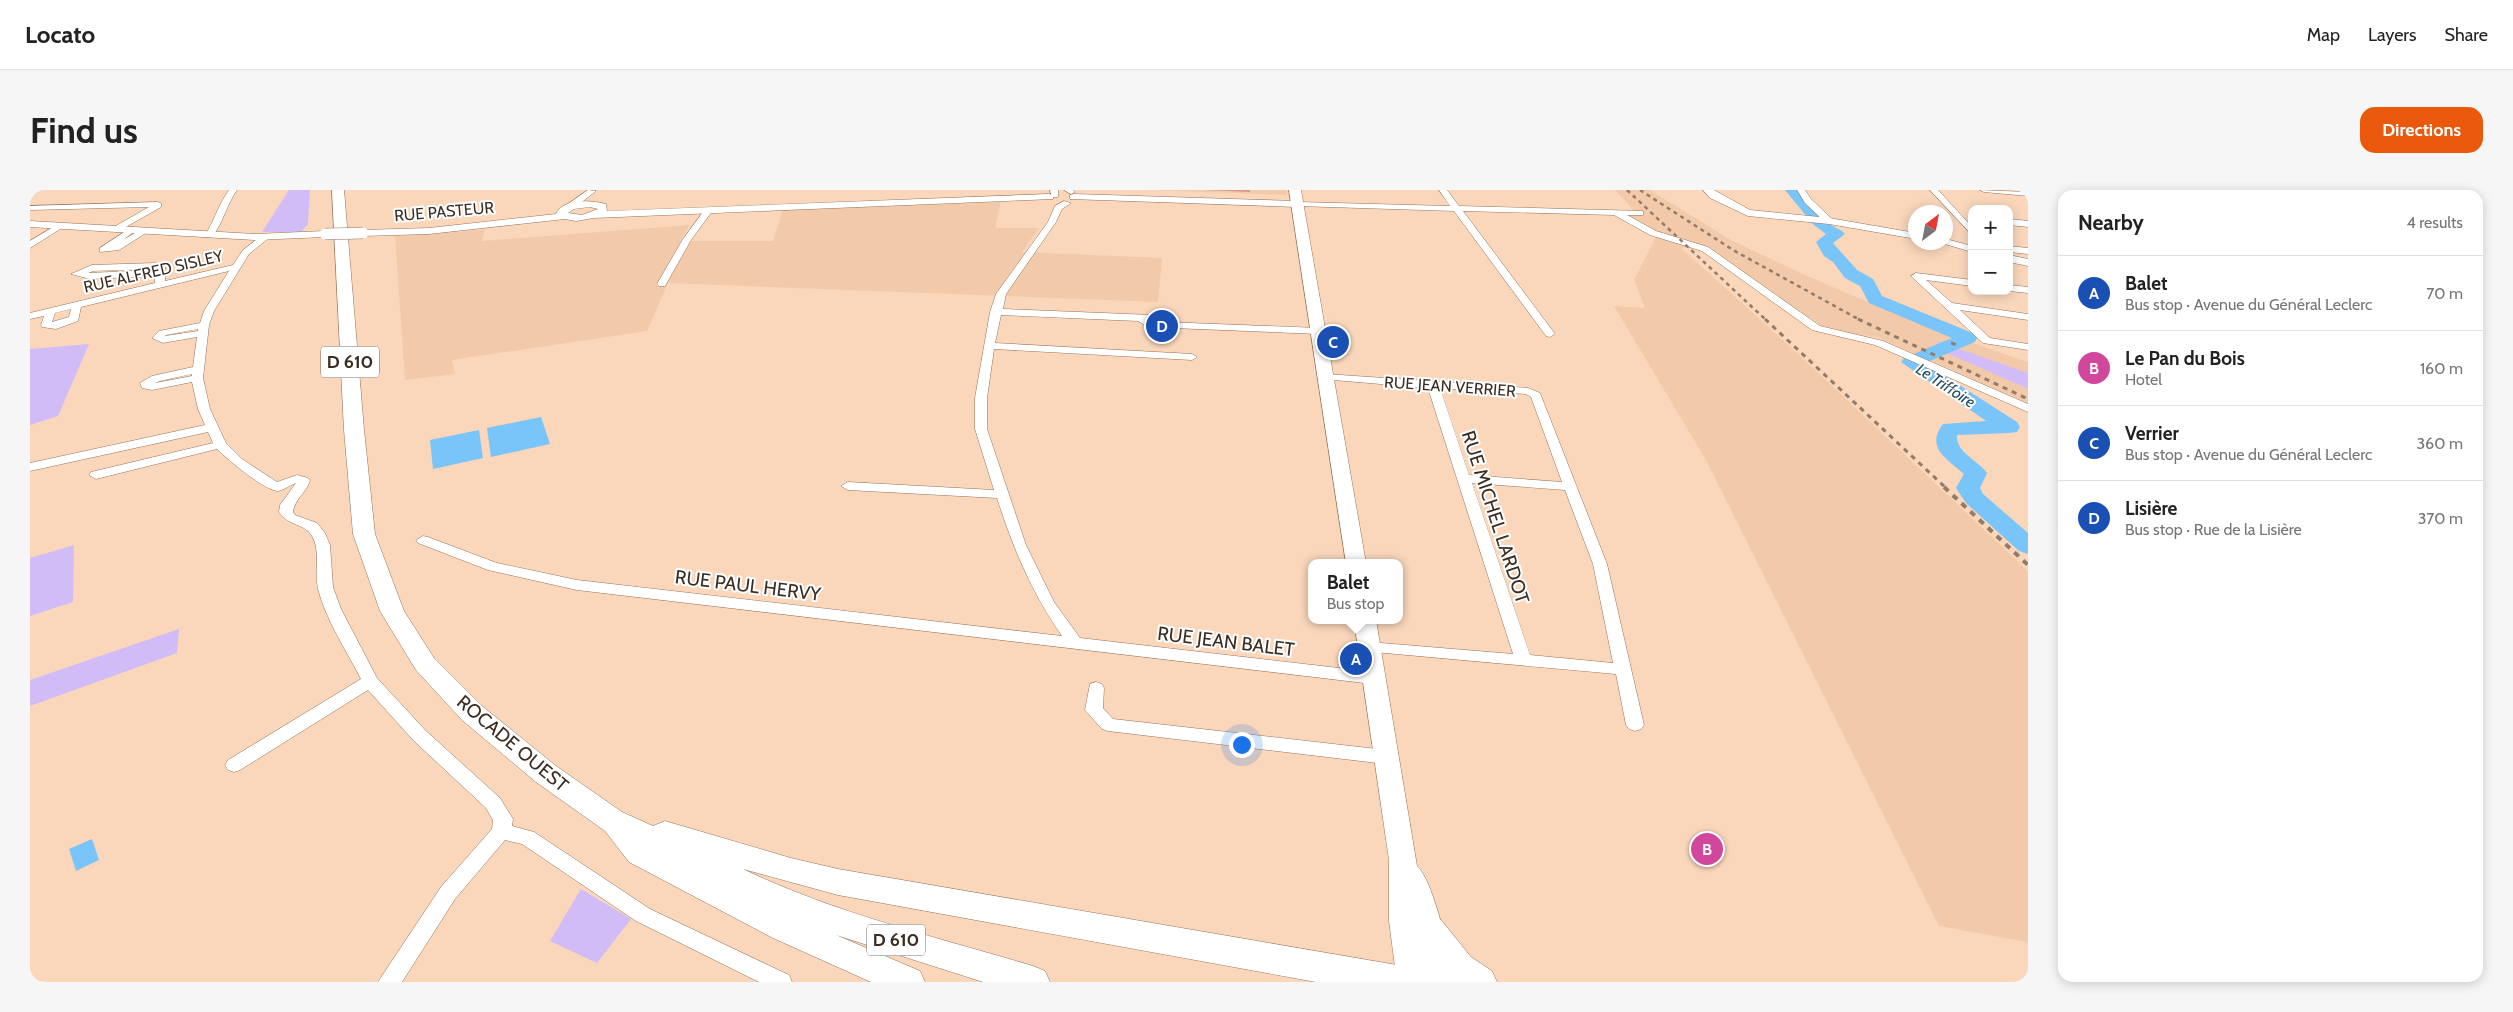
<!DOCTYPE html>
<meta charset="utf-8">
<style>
:root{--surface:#fff;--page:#f6f6f6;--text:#222;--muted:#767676;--line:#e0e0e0;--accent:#ea580c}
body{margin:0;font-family:Cabin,sans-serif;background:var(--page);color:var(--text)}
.controls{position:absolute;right:15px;top:15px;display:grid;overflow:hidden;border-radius:10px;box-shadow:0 2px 12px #0003}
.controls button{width:45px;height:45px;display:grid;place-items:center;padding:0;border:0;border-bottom:1px solid var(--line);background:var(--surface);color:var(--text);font:25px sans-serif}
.compass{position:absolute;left:1878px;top:15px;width:45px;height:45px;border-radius:50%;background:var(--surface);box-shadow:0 2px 12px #0003;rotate:32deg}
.you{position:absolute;left:1211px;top:554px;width:18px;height:18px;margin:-12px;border:4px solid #fff;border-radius:50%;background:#1a73e8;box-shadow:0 0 0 8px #1a73e833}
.badge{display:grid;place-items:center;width:32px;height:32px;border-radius:50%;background:var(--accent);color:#fff;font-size:16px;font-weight:700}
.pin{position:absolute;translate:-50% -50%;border:2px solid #fff;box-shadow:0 1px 5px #0006}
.popup{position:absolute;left:1278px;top:369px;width:95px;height:65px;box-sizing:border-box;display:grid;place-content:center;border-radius:10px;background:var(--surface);filter:drop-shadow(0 1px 4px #0005);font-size:16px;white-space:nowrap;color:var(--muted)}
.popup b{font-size:19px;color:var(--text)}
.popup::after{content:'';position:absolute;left:50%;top:100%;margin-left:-10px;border:10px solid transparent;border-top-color:var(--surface)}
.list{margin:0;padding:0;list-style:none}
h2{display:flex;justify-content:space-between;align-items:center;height:65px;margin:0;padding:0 20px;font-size:21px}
h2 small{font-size:16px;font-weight:400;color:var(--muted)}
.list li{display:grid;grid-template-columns:32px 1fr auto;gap:15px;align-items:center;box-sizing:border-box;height:75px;padding:0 20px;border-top:1px solid var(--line)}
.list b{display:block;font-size:19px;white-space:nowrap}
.list p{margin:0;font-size:16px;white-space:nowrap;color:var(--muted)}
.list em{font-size:16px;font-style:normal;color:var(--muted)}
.map{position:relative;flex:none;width:1998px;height:792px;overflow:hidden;border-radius:15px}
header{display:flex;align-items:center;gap:30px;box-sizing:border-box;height:70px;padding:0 25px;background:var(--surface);border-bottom:1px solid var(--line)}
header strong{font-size:24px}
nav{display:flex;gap:28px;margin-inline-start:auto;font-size:18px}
.intro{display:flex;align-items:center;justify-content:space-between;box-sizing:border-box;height:120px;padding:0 30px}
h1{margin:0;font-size:35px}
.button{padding:12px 22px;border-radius:15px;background:var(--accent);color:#fff;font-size:18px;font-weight:700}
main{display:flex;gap:30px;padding:0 30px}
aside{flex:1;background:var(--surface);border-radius:15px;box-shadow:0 2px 12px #0003}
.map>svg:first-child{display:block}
.built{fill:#f3caa9}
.green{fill:#d1bcf7}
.water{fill:#79c4f9}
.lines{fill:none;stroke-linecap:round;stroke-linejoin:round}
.river{fill:#79c4f9;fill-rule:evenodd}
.minor-casing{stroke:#92735a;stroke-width:1}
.tertiary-casing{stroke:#92735a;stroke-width:1}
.secondary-casing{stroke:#92735a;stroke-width:1}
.primary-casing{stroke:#92735a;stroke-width:1}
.minor{fill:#fff;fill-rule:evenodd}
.tertiary{fill:#fff;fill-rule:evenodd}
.secondary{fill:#fff;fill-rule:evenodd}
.primary{fill:#fff;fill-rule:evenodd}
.rail-far2{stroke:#937b68;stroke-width:2.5;stroke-dasharray:4 4;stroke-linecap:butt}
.rail-far1{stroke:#937b68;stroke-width:3;stroke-dasharray:5 5;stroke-linecap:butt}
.rail{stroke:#937b68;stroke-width:4;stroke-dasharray:6 6;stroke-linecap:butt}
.tertiary-bridge-casing{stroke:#92735a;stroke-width:12;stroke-linecap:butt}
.tertiary-bridge{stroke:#fff;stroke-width:11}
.wall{fill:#d29c89}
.labels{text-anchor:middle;stroke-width:4;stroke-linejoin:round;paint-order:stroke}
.far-street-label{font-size:16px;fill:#3b2d22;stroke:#fff}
.far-water-label{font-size:16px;font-style:italic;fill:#224b66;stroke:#fff}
.shield{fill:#fff;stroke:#766c64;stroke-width:1}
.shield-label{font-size:18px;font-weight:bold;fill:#3b2d22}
.street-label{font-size:19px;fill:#3b2d22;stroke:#fff}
</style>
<header>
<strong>Locato</strong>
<nav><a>Map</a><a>Layers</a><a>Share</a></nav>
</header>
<div class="intro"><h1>Find us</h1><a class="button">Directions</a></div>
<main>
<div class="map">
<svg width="1998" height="792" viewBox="0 0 1998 792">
<rect width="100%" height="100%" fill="#fad7bb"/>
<g class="built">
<polygon points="1114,0 1257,0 1257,5 1150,1"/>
<polygon points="1585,0 1620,0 1701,50 1777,86 1902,139 1998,172 1998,183 1908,152 1919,164 1998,199 1998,213 1847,147 1798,140 1678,58 1651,58 1765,161 1998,381 1998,752 1909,736 1677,272 1584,116 1615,118 1604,90 1628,43 1599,27 1607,24"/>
<polygon points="971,11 965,38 1009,38 992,62 1132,68 1128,112 638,93 617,141 422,170 425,184 375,190 365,46 455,40 452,51 660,35 650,51 743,51 753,19"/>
</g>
<g class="green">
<polygon points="259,0 280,0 278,34 271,42 232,42"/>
<polygon points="1907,151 1998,183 1998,199 1919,164 1910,159"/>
<polygon points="59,154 28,226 0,235 0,159"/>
<polygon points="44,355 43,412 0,426 0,368"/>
<polygon points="149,439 147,463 0,516 0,490"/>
<polygon points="551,699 601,729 567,773 520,751"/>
</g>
<g class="water">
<polygon points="511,227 520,254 461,267 457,238"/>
<polygon points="449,240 453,268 403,279 400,250"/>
<polygon points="62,649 69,670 46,681 39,659"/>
</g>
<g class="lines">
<path class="river" d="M1755 0H1769L1790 25 1788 28 1812 41 1815 44 1803 53 1827 80 1843 89 1852 106 1945 144 1947 148 1945 152 1895 173 1987 232 1990 237 1987 242 1979 243 1927 245C1925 262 1949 271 1957 283L1950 298 1953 304 1998 343V364L1989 361 1936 313 1926 298 1934 284C1917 269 1895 258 1913 234L1956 231 1871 172 1874 168 1922 148 1839 113 1830 96 1815 88 1803 72 1794 66 1786 52 1796 44 1780 32 1782 29 1778 28Z"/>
<g class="minor-casing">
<g id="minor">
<path d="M199 0H207C196 16 193 33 182 47H176L175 45C184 32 188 15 199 0Z"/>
<polygon points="558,0 566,1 544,18 538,18 538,14"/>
<polygon points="1020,0 1028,0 1028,7 1022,7"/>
<polygon points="1034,0 1043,0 1045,2 1041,4"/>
<polygon points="1409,0 1417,0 1429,16 1613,21 1613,25 1597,25 1626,41 1678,57 1790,136 1853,151 1998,214 1998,222 1845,155 1782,140 1672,61 1620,45 1584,25 1433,21 1525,144 1520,147 1516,146 1424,21 1267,16 1263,14 1267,12 1420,16"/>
<polygon points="1767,0 1775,0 1781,9 1802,29 1802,33 1796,33 1775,13"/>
<polygon points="1900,0 1908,0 1942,37 1942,45"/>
<polygon points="1950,0 1998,2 1998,6 1954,2"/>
<path d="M1034 11 1041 13 1032 19 1026 32 976 104 973 119 1122 125 1133 129 1134 132 1289 138 1294 141 1289 144 1118 137 1108 131 971 125 965 153 1162 164 1167 167 1162 170 964 159 957 208V239L996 355 1024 412 1050 448 1343 482 1349 484 1351 488 1349 492 1343 494 547 400 458 380 388 353 386 350 393 346 398 347 467 373 547 390 1032 446C1002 403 983 358 967 308L818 300 811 296 818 292 964 300 945 239V208L960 122 966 104 1018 32 1025 16Z"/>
<polygon points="127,12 131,13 131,17 87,42 84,41 84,37 119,17 0,20 0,16"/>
<polygon points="676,18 683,20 661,50 635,96 629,96 627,94 653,49"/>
<polygon points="1979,29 1998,31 1998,37 1979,35"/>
<polygon points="28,34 35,36 0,58 0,51"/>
<polygon points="102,37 106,40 93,50 112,39 119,41 89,60 70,62 70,58"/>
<path d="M234 44 241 46 219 64 184 121 179 135 173 188 180 219 196 253 212 269 247 292 267 285 278 288 280 291C276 303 264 310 263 322L265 325 287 333 295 343 300 355 303 397 311 419 347 488 395 540 470 608 483 629 482 636 504 642 620 719 759 785 762 792H729L606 731 492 654 475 650 425 709 372 792H348L411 697 462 639 463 630 456 618 383 550 338 500 210 580 204 582 198 580 195 575 198 570 331 489C316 460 296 430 288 399 284 381 291 362 282 346 275 333 259 337 249 322L250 315 266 293C260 295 254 300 248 301 235 301 197 269 187 259L66 289 59 285 61 282 183 253 178 242 0 281V273L175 235 168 219 162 192 122 200 112 198 110 193 122 186 163 177 167 147 133 153 122 148 129 141 170 133 174 121 199 81 51 117 48 131 26 139 12 137 11 135 14 126 0 129V123L125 93V86L60 89 41 84 62 75 126 73 135 77V91L203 75 213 60ZM125 79V80L58 83 63 81ZM41 119 39 127 22 132 25 123ZM168 139V141L135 146 136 145ZM162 184V186L125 193 130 191Z"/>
<polygon points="1979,56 1998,58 1998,64 1979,62"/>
<polygon points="1886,83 1942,90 1942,96 1896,90 1922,113 1998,124 1998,130 1930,120 1960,148 1998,154 1998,160 1953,153 1883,88 1881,86"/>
<polygon points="1979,95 1998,97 1998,103 1979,101"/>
<path d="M1296 184 1498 198 1510 203 1577 374 1614 535 1611 539 1605 541 1599 539 1596 535 1586 484 1333 461 1331 457 1333 453 1339 452 1483 464 1398 198 1292 189V185ZM1410 198 1496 204 1501 207 1532 292 1439 285ZM1442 293 1535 300 1563 374 1583 473 1500 465Z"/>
<polygon points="1066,492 1072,494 1074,498 1073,518 1083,529 1356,560 1362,562 1365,567 1362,572 1356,574 1078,541 1072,539 1055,520 1060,494"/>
</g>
</g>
<g class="tertiary-casing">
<g id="tertiary">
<polygon points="1673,0 1684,0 1720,20 1799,28 1886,43 1886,49 1799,34 1718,26 1680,8"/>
<path d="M1019 4 1023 5V9L564 28 546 31 535 29 399 44 333 46 328 43 333 40 399 38 526 24C533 8 561 10 576 14L577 21ZM560 17 568 19 552 25 538 23 544 19Z"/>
<polygon points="1044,4 1267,11 1272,14 1267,17 1040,9 1040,5"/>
<polygon points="0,31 225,44 295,41 300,44 295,47 225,50 0,37"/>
<polygon points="1916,49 1942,56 1942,62 1908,52 1916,52"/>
<polygon points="1979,65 1998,69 1998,76 1979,72"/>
</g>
</g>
<g class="secondary-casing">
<g id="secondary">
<polygon points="1259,0 1271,0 1336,373 1316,373"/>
<path d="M1324 430H1346L1387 676C1404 691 1420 768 1425 792H1367L1359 731V670Z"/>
</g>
</g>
<g class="primary-casing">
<g id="primary">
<path d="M302 0H314L334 240 345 344 374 421 404 468 452 516 526 576 592 622 623 636 635 631 761 668 808 679 1373 776 1385 781 1390 792H1286L808 705 713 679C804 723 906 747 1003 776L1015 781 1020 792H953L806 745 890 781 895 792H841L743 748 599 672 575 641 506 592 432 530 386 480 350 421 323 344 314 240Z"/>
<polygon points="1399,726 1411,730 1441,767 1462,781 1467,792 1421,792 1417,789 1387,750 1382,740 1387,730"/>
</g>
</g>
<use href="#minor" class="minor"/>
<use href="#tertiary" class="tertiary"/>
<use href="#secondary" class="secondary"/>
<use href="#primary" class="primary"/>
<g class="rail-far2">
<polyline points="1597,0 1736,130"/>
<polyline points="1610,0 1703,60 1830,130"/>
</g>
<g class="rail-far1">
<polyline points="1735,129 1916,298"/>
<polyline points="1828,129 1998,209"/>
<polyline points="1921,153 1927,155"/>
</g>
<polyline class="rail" points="1914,297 1998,375"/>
<g class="tertiary-bridge-casing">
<polyline id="tertiary-bridge" points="295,44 333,43"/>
</g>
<use href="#tertiary-bridge" class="tertiary-bridge"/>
</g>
<polygon class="wall" points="1173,0 1220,0 1220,2"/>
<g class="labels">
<g class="far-street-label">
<text transform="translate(414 21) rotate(-5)" y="6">RUE PASTEUR</text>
<text transform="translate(123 81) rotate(-13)" y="6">RUE ALFRED SISLEY</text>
<text transform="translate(1420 196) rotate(4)" y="6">RUE JEAN VERRIER</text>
</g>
<g class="far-water-label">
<text transform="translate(1916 195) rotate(33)" y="6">Le Triffoire</text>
</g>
<g class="shield">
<rect x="291" y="156.5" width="58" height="31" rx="4"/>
<rect x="837" y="734.5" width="58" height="31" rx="4"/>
</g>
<g class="shield-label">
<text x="320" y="178">D 610</text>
<text x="866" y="756">D 610</text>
</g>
<g class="street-label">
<text transform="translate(1466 327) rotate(72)" y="7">RUE MICHEL LARDOT</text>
<text transform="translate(718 395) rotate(7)" y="7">RUE PAUL HERVY</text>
<text transform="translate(1196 451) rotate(7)" y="7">RUE JEAN BALET</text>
<text transform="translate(483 553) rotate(40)" y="7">ROCADE OUEST</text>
</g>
</g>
</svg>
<div class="controls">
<button>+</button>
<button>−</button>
</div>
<svg class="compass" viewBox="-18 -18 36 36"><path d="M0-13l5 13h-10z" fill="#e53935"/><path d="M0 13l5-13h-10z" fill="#767676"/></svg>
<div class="you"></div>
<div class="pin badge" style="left:1326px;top:469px;background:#1a4fb4">A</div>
<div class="popup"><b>Balet</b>Bus stop</div>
<div class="pin badge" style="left:1677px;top:659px;background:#d1479c">B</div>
<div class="pin badge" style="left:1303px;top:152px;background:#1a4fb4">C</div>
<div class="pin badge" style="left:1132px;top:136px;background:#1a4fb4">D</div>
</div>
<aside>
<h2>Nearby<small>4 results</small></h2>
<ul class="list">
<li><span class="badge" style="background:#1a4fb4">A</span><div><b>Balet</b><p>Bus stop · Avenue du Général Leclerc</p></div><em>70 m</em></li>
<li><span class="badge" style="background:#d1479c">B</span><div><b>Le Pan du Bois</b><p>Hotel</p></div><em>160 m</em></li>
<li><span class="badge" style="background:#1a4fb4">C</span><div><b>Verrier</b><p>Bus stop · Avenue du Général Leclerc</p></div><em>360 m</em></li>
<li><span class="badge" style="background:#1a4fb4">D</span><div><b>Lisière</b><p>Bus stop · Rue de la Lisière</p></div><em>370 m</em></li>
</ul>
</aside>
</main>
